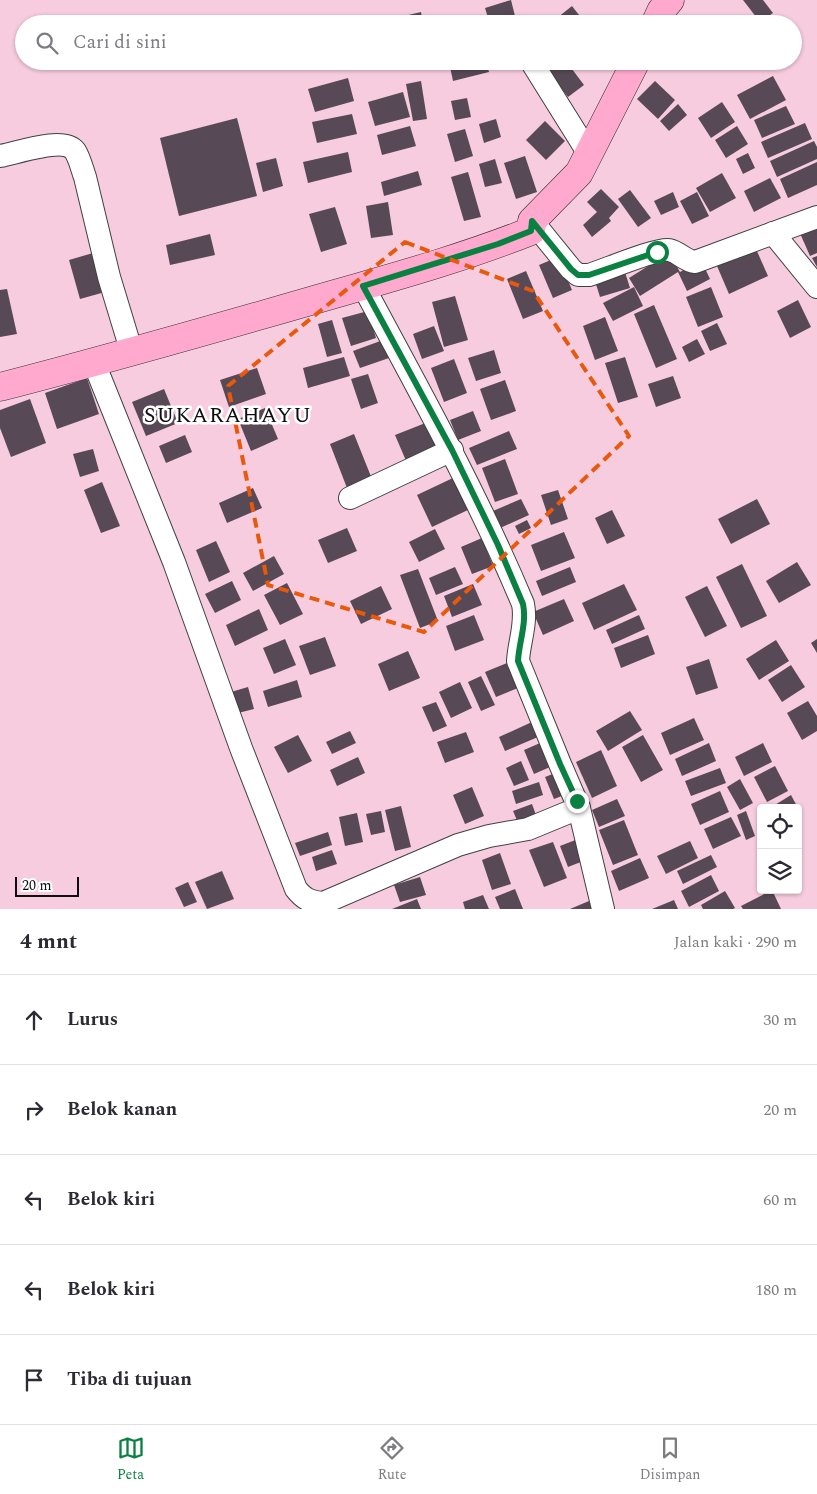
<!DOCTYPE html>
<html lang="id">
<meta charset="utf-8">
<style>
:root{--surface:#fff;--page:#f7f7f7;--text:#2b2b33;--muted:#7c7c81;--line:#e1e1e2;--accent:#0b8043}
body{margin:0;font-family:Spectral,serif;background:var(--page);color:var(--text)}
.controls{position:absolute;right:15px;bottom:15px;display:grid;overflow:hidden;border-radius:5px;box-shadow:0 1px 4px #0004}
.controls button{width:45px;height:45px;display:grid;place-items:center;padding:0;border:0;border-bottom:1px solid var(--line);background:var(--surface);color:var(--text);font:25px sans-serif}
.scale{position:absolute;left:15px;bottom:12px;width:64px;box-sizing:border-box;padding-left:5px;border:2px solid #0e0e0e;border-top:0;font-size:14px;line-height:18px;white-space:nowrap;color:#0e0e0e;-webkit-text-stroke:4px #fff;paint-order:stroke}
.stop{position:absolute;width:15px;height:15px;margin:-11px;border:4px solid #0b8043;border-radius:50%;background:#fff}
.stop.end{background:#0b8043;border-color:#fff;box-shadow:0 1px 5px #0008}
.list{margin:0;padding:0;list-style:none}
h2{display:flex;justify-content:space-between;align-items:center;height:65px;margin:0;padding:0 20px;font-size:21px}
h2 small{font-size:16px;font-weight:400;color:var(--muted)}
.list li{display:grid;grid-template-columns:32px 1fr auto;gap:15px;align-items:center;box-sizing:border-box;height:90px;padding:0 20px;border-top:1px solid var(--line)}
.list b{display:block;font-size:19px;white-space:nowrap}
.list em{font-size:16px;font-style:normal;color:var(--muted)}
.icon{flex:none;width:28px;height:28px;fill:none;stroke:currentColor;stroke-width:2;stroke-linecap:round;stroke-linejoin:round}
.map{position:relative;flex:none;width:817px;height:909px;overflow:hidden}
.search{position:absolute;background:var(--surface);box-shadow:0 1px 4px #0004;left:15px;right:15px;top:15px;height:55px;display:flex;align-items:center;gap:12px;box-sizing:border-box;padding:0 18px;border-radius:28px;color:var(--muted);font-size:19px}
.sheet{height:515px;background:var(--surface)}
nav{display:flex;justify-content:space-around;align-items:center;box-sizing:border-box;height:70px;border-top:1px solid var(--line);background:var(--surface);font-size:14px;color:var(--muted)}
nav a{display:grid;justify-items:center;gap:2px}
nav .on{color:var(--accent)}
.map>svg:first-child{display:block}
.farmland{fill:#f7ccde;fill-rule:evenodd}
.building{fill:#574956}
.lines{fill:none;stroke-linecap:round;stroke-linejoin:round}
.street-casing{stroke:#414141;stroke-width:24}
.secondary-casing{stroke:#303030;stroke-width:29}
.street{stroke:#fff;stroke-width:22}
.secondary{stroke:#ffa9cf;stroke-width:28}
.route{stroke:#0b8043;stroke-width:6}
.marked{fill:none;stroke:#e8590c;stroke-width:4;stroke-dasharray:10 6;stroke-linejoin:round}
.labels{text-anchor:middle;stroke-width:5;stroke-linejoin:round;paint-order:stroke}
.quarter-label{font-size:22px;letter-spacing:1px;fill:#0e0e0e;stroke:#fff}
</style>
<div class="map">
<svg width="817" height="909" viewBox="0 0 817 909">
<rect width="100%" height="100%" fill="#ffeef7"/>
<path class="farmland" d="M0 0H817V909H0ZM24 24H793V61H24ZM761 808H798V890H761Z"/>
<g class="building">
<polygon points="511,0 517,24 490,24 485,8"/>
<polygon points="743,0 763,0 773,13 760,22"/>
<polygon points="572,6 586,24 562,24 557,18"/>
<polygon points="421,12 423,24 375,24 375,23"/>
<polygon points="453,61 486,61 489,72 453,81 449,62"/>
<polygon points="540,61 566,61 584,85 568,97"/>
<polygon points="773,76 786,100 750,119 737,95"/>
<polygon points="348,78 354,101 315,112 308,89"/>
<polygon points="421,81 427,119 413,121 406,84"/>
<polygon points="655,81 675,100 658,119 637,99"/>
<polygon points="403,92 410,117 375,126 368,102"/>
<polygon points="467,98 471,117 455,120 451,101"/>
<polygon points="722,102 735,122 711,138 698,118"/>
<polygon points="678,104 687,115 669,131 660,121"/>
<polygon points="786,106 795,124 762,138 754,120"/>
<polygon points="352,114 357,134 317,143 312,122"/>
<polygon points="237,118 257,196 179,216 160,138"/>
<polygon points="496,119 501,137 484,143 479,124"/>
<polygon points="545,121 565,141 546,160 526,140"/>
<polygon points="805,123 812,139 768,158 761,142"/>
<polygon points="410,126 416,146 382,155 377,135"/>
<polygon points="737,126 748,144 726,158 715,140"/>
<polygon points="465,129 473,156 455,162 447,134"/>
<polygon points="814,141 817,147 817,159 777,177 770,161"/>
<polygon points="348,152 352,172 308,183 303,162"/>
<polygon points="748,153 755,168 743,174 736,159"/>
<polygon points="525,156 537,192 516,199 504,163"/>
<polygon points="276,158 283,186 263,192 256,163"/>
<polygon points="495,159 502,183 485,187 479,164"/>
<polygon points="817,162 817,185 788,198 780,179"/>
<polygon points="418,171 422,185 384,196 381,182"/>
<polygon points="468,172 481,217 464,221 451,177"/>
<polygon points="722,173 736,198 710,212 696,188"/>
<polygon points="770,178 781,198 754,212 744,191"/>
<polygon points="601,189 619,207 609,218 611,221 592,237 583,225 597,212 587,202"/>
<polygon points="630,190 651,218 638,227 618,199"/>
<polygon points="673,192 679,207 661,215 654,201"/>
<polygon points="697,192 709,216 692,224 680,201"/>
<polygon points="388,202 393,235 371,238 366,206"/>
<polygon points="335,207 347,244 321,252 309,214"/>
<polygon points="817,223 817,253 810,256 799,231"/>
<polygon points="210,234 215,255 170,265 166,245"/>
<polygon points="756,249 768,276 729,294 717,266"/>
<polygon points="93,253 105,292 80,299 69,260"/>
<polygon points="669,253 680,272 701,260 710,279 687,291 678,272 640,296 629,278"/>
<polygon points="817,256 817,267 812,258"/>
<polygon points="558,257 572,290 553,298 539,265"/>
<polygon points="624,269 630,288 600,297 594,278"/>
<polygon points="526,271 543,311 523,319 507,279"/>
<polygon points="634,287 643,306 613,321 603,303"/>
<polygon points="711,287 723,317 698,327 686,297"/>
<polygon points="7,289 17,334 0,337 0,290"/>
<polygon points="455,296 468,340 444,347 432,302"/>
<polygon points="798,300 811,327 790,338 777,311"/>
<polygon points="654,305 677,359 656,368 634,314"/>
<polygon points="368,311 376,338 351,346 342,318"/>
<polygon points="605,317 618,351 595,360 583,326"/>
<polygon points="332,320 342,353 327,357 318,324"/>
<polygon points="717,323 727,344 710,351 701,331"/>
<polygon points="434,326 444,351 422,359 413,334"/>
<polygon points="697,339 705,354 689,362 682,347"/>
<polygon points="383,340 389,358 360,368 353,351"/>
<polygon points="494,350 501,373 476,381 468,358"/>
<polygon points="344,357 350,376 308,388 303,368"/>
<polygon points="625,357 638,397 618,403 605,363"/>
<polygon points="454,359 467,393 444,402 431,368"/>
<polygon points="257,368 266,394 229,407 220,380"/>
<polygon points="368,374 378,403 361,409 351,379"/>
<polygon points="673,376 681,398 656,407 648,384"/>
<polygon points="87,378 99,414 57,429 45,393"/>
<polygon points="505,380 516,411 491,420 480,389"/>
<polygon points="164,389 178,423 146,436 132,402"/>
<polygon points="30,399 46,443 11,457 0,428 0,410"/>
<polygon points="265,408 278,439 251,451 238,419"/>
<polygon points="473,411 481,431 458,440 450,420"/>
<polygon points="428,422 439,450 407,463 395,435"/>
<polygon points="509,431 517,449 477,465 469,448"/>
<polygon points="354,434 372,479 347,488 330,444"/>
<polygon points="185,435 192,452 166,463 159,446"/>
<polygon points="93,449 99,471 80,477 73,454"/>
<polygon points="505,459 518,494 495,502 482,468"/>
<polygon points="455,477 470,509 432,527 417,495"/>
<polygon points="102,482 120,526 101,533 84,490"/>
<polygon points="253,488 262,508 227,523 219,503"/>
<polygon points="558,490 568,519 551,525 541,495"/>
<polygon points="521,499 529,515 500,528 493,511"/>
<polygon points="757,499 770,524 731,544 718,519"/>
<polygon points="612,510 625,536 607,544 595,518"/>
<polygon points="527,520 531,528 519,534 515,526"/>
<polygon points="347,528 357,551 328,563 318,540"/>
<polygon points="435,529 445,549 419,562 409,542"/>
<polygon points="564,532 575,558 541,571 531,545"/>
<polygon points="482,538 493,566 472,574 461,547"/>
<polygon points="216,541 230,572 209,582 196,550"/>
<polygon points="274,556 284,574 253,591 243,573"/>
<polygon points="797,562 811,585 779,603 766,581"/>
<polygon points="742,564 767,616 741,628 716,577"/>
<polygon points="455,567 463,584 436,595 429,578"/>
<polygon points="570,567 576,582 542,596 536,581"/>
<polygon points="418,569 438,621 420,628 400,575"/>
<polygon points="232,581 241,600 215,613 205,594"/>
<polygon points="287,583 303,614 280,625 264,595"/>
<polygon points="473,584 482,605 452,617 444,596"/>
<polygon points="624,584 637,610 594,630 582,603"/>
<polygon points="381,586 392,609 361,624 350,601"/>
<polygon points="707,586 727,626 705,637 685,597"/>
<polygon points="564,599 574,621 543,635 533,612"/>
<polygon points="259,609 268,630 235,646 226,625"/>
<polygon points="474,615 484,640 455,651 446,626"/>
<polygon points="639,615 645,629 612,644 606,630"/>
<polygon points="648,635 655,654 621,668 614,648"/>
<polygon points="325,637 336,666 310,675 299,646"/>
<polygon points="285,639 296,665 274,674 263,648"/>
<polygon points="817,639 817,653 811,643"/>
<polygon points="776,640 789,661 759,680 746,659"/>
<polygon points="408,651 420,678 389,691 378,664"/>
<polygon points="709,659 718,688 696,695 686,667"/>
<polygon points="507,663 518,688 496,697 485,672"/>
<polygon points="791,665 805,687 782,702 768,680"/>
<polygon points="481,676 495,705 481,711 468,682"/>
<polygon points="297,680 302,697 268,707 263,691"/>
<polygon points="460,682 472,708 451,718 439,692"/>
<polygon points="248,687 254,709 238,713 231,692"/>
<polygon points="808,701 817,716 817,731 802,740 787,713"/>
<polygon points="436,702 447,726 433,732 422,707"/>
<polygon points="630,711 642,730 608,751 596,731"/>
<polygon points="694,718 704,740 670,755 661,733"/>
<polygon points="532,722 538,737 505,751 499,737"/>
<polygon points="350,731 356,743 332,754 326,742"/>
<polygon points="466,732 474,752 445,763 437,742"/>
<polygon points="298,735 312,761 288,773 274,747"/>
<polygon points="643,735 663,770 641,782 622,747"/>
<polygon points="547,740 557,764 534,774 524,750"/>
<polygon points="709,743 716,761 682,776 675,759"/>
<polygon points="763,743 772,762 744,776 735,757"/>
<polygon points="601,750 617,786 592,798 576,762"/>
<polygon points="358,757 365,773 337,786 330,770"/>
<polygon points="521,761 529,780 514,786 506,768"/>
<polygon points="775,766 788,791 767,802 754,777"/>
<polygon points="720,768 726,783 691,796 685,781"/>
<polygon points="558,772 567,794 554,799 545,777"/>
<polygon points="740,779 753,803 740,810 727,787"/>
<polygon points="539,782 543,795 516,804 512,791"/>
<polygon points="472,787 484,816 465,824 453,795"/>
<polygon points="720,791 729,812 700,825 691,804"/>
<polygon points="791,795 798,808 770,808"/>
<polygon points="617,799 625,816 599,827 592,810"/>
<polygon points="532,804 537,818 519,825 513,811"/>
<polygon points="401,806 411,847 395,851 385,810"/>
<polygon points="381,811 385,832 371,835 366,814"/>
<polygon points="746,811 755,836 746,840 737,815"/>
<polygon points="357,813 363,842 345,846 339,817"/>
<polygon points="731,817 741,836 713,849 704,829"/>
<polygon points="624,820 638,855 613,865 599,830"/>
<polygon points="328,832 332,845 300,856 295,843"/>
<polygon points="578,839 586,860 568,867 560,846"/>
<polygon points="690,841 698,858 666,874 657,856"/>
<polygon points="553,842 567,878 544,887 529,850"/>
<polygon points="332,850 337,864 316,871 312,857"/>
<polygon points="500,853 511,884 492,890 482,860"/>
<polygon points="711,855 717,867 683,884 677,871"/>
<polygon points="640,858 649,878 619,891 611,871"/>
<polygon points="222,871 234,899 207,909 195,882"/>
<polygon points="711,875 719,891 689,907 681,891"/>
<polygon points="420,877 426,895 400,902 394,885"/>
<polygon points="188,882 197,902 184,907 175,888"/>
<polygon points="515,889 523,909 500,909 495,897"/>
<polygon points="772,890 781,909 743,909 741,906"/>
<polygon points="725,891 735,908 733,909 703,909 701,905"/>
<polygon points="483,895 489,909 465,909 463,902"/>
<polygon points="417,899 421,909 392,909"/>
<polygon points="674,900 678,909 652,909"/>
<polygon points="589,901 593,909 570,909"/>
</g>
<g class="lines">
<g class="street-casing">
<g id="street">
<polyline points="531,61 589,154"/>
<path d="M0 156C17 153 64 136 75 151 80 159 82 169 85 177L109 277 132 353"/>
<path d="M532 221 571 269 578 275H589C605 270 657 248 669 250 679 252 685 261 695 262L817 217"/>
<polyline points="773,233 817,287"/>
<path d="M94 363 174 562 241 748 296 889C304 899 310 902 323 903L458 845 489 836 528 829 579 808 560 764 518 661C519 642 527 623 523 604 477 494 419 390 363 286"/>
<polyline points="350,498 452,450"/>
<polyline points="579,808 603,909"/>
</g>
</g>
<g class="secondary-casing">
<g id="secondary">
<polyline points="655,24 661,11 670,0"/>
<path d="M0 387C105 360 210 330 314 300 387 279 461 259 531 231L532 221 579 173 636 61"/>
</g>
</g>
<use href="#street" class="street"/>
<use href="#secondary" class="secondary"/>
</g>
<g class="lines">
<path class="route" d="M577 801 560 764 518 661C519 642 527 623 523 604L498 545 452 450 363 286 498 244 531 231 532 221 571 269 578 275H589L657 252"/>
</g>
<path class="marked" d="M405 242 533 291 629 436 424 632 268 585 228 386Z"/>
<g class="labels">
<g class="quarter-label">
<text x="228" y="422">SUKARAHAYU</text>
</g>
</g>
</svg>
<div class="controls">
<button><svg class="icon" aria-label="locate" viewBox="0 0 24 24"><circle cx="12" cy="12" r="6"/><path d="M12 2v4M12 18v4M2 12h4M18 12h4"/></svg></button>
<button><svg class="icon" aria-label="layers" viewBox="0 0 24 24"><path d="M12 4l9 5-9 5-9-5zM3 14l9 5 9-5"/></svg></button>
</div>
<div class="scale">20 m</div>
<div class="stop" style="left:657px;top:252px"></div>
<div class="stop end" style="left:577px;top:801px"></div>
<div class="search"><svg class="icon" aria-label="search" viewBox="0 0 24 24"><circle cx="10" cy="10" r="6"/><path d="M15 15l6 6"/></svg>Cari di sini</div>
</div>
<section class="sheet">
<h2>4 mnt<small>Jalan kaki · 290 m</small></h2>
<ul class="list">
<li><svg class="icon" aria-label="ahead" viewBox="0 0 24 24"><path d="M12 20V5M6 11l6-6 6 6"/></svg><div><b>Lurus</b></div><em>30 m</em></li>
<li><svg class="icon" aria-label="right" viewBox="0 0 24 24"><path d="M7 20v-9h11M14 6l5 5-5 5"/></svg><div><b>Belok kanan</b></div><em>20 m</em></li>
<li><svg class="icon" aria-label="left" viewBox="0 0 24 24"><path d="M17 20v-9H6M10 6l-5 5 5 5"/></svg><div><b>Belok kiri</b></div><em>60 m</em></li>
<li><svg class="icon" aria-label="left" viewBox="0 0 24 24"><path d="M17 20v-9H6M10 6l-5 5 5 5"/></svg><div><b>Belok kiri</b></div><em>180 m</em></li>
<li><svg class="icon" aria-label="arrive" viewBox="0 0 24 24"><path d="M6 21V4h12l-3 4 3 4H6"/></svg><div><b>Tiba di tujuan</b></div></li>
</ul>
</section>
<nav>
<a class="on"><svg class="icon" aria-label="map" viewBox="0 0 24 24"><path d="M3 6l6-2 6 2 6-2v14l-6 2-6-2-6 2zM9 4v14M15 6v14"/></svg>Peta</a>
<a><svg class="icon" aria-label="directions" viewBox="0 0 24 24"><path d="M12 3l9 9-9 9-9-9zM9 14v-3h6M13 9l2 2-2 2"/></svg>Rute</a>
<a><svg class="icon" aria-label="saved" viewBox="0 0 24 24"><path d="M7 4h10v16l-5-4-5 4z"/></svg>Disimpan</a>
</nav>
